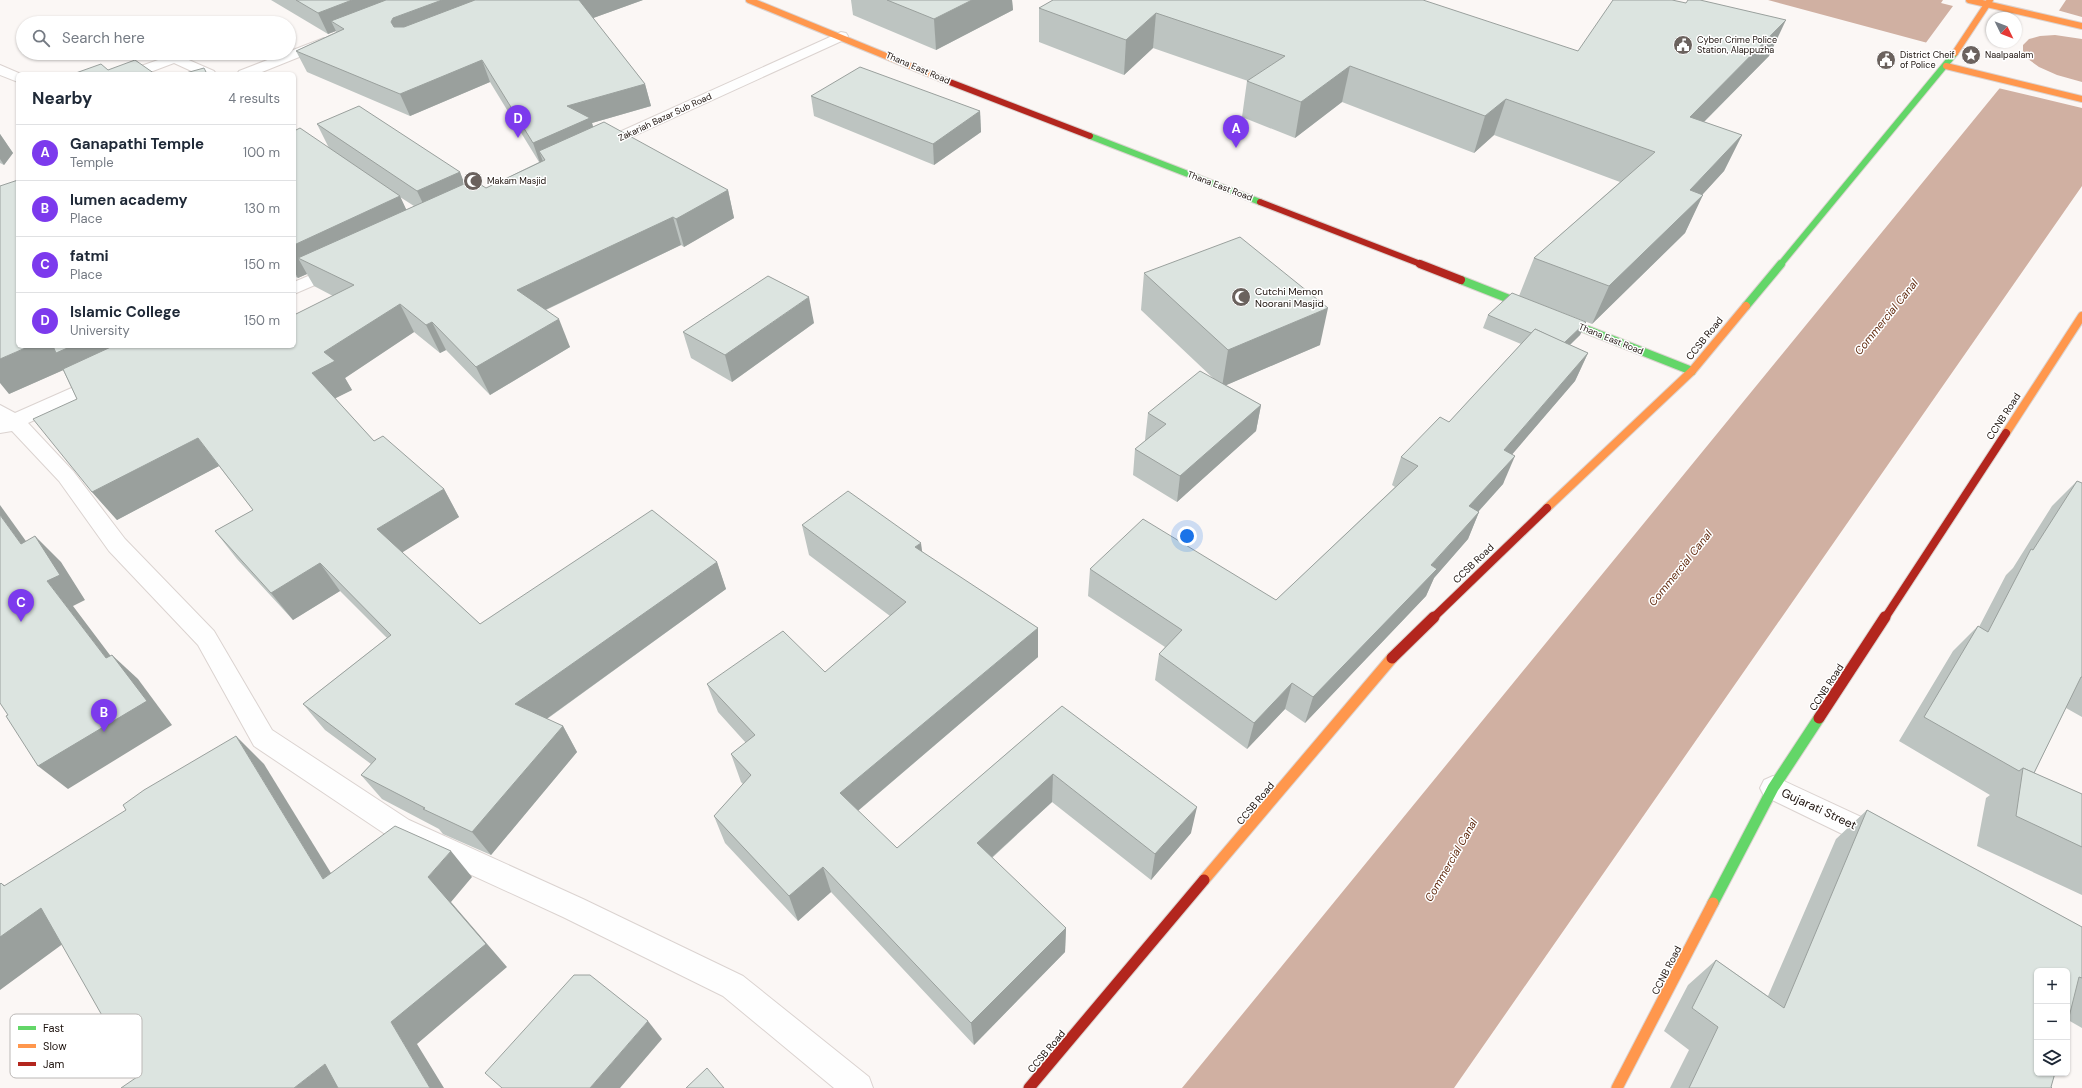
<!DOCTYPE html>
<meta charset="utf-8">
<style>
:root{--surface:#fff;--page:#f2f2f3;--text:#1f2937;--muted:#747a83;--line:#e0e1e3;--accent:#7c3aed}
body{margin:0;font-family:"DM Sans",sans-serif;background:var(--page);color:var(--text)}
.controls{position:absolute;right:12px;bottom:12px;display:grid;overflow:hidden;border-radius:6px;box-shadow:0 1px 3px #0004}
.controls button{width:36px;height:36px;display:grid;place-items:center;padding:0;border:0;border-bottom:1px solid var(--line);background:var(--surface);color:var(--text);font:20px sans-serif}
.compass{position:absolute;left:1986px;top:12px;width:36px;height:36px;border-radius:50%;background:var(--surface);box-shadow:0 1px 3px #0004;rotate:133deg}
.you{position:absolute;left:1187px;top:536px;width:14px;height:14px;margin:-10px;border:3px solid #fff;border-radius:50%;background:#1a73e8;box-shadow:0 0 0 6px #1a73e833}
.badge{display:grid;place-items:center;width:26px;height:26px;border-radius:50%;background:var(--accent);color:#fff;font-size:13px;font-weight:700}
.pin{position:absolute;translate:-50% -33px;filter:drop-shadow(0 1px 2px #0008)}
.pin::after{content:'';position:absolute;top:21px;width:14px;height:12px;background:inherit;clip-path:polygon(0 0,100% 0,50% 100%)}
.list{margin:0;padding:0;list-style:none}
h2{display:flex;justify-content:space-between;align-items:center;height:52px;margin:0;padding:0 16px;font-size:17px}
h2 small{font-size:13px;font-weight:400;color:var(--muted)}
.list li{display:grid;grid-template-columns:26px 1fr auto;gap:12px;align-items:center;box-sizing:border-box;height:56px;padding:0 16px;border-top:1px solid var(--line)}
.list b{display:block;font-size:15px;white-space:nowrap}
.list p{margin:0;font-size:13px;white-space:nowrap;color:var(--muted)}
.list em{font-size:13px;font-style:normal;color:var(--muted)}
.icon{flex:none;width:22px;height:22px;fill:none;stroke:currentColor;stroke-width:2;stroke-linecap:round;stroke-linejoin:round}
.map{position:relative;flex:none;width:2082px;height:1088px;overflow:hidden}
.search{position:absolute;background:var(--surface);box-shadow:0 1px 3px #0004;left:16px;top:16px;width:280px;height:44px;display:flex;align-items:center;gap:10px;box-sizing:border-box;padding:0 14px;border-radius:22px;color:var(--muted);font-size:15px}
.panel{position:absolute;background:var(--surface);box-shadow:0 1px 3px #0004;left:16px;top:72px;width:280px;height:276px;border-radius:6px}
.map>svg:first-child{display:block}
.water{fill:#d0b0a2;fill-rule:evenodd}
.pier{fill:#fbf7f5;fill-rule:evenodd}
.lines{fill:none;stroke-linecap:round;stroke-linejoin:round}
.street-casing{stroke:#dbd3d0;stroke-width:2}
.fast-far2-casing{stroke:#dbd3d0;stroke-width:8}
.fast-far1-casing{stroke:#dbd3d0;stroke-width:10}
.fast-casing{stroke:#dbd3d0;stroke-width:13}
.slow-far2-casing{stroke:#dbd3d0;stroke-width:8}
.slow-far1-casing{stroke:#dbd3d0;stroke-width:10}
.slow-casing{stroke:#dbd3d0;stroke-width:13}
.jam-far2-casing{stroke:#dbd3d0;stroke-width:8}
.jam-far1-casing{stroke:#dbd3d0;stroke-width:10}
.jam-casing{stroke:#dbd3d0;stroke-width:13}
.street{fill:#fefefe;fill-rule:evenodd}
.fast-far2{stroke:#63d668;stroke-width:6}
.fast-far1{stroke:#63d668;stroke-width:8}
.fast{stroke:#63d668;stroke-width:11}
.slow-far2{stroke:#ff974d;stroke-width:6}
.slow-far1{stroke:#ff974d;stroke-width:8}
.slow{stroke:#ff974d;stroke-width:11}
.jam-far2{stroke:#b3261e;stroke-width:6}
.jam-far1{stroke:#b3261e;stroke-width:8}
.jam{stroke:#b3261e;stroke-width:11}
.wall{fill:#bdc4c1;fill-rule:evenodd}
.shaded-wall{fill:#9aa09d}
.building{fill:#dce4e0;stroke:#9aa09d}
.labels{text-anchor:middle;stroke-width:3;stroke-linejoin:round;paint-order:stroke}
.far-poi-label{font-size:9px;fill:#1d120d;stroke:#fff;text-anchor:start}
.far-street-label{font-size:9px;fill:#1d120d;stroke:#fff}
.poi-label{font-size:10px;fill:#1d120d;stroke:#fff;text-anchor:start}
.street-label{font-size:10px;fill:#1d120d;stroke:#fff}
.water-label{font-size:11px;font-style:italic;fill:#60290d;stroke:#fff}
.near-street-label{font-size:12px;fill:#1d120d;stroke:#fff}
.key{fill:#fff;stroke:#bbb8b6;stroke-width:1}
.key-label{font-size:11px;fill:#1d120d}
</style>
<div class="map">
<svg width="2082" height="1088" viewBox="0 0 2082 1088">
<rect width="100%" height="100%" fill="#fbf7f5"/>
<path class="water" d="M1768 0H1951L2050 24 2066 0H2082V186L1454 1088H1182L2017 67ZM1992 18H2016V42H1992Z"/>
<path class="pier" d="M1943 0H1960L2049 22 2057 10 2082 17V39L2055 35 2040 36 2029 39 2023 45V51L2028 59 2039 67 2057 75 2082 82V108L1998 88 2014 68 1925 44 1953 6 1941 3ZM1992 18H2016V42H1992Z"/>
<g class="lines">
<g class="street-casing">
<g id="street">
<polygon points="841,32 846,33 848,36 846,39 605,149 595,149 592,146 595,143"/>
<polygon points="324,38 329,39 331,42 329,45 257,74 237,74 239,71"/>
<polygon points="175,54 214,71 216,74 198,74 174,63 145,74 125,74 127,71"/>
<polygon points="0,65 21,74 18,74 18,82 0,75"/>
<polygon points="339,263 345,264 348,268 345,272 294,294 294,282"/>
<polygon points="101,375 108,376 111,381 108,386 28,423 73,471 125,539 214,631 272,730 409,820 583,899 743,976 869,1077 873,1088 834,1088 723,996 563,917 391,838 254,746 198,645 109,551 59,481 12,431 0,433 0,405 15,413"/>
<polygon points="1773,776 1887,829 1891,838 1887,847 1878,850 1869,847 1764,796 1760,788 1764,780"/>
</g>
</g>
<g class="fast-far2-casing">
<g id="fast-far2">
<polyline points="1090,136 1260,202"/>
<polyline points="1780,265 1955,53"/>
</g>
</g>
<g class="fast-far1-casing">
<g id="fast-far1">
<polyline points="1461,280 1692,371"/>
<polyline points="1746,306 1781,264"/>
</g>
</g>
<g class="fast-casing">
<polyline id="fast" points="1713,903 1773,788 1819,718"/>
</g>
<g class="slow-far2-casing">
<g id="slow-far2">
<polyline points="749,0 942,79"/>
<polyline points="1969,0 2082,26"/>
<polyline points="1955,53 1990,0"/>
<polyline points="1946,66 2082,99"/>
</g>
</g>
<g class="slow-far1-casing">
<g id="slow-far1">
<polyline points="2006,433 2082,316"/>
<polyline points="1547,508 1692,371 1746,306"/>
</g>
</g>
<g class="slow-casing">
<g id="slow">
<polyline points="1204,880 1392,658"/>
<polyline points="1617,1088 1713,903"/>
</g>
</g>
<g class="jam-far2-casing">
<g id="jam-far2">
<polyline points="942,79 1090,136"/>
<polyline points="1260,202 1423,265"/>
</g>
</g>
<g class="jam-far1-casing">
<g id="jam-far1">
<polyline points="1420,264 1461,280"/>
<polyline points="1433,618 1547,508"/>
<polyline points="1885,618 2006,433"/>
</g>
</g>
<g class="jam-casing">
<g id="jam">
<polyline points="1392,658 1434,617"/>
<polyline points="1819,718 1885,617"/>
<polyline points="1029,1088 1204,880"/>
</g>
</g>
<use href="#street" class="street"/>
<use href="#fast-far2" class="fast-far2"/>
<use href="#fast-far1" class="fast-far1"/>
<use href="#fast" class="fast"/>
<use href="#slow-far2" class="slow-far2"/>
<use href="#slow-far1" class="slow-far1"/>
<use href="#slow" class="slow"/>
<use href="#jam-far2" class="jam-far2"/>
<use href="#jam-far1" class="jam-far1"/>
<use href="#jam" class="jam"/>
</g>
<g class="wall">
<path d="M271 0H643L593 18 645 84 651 106 592 123 593 127 728 190 734 218 684 247 681 245 546 310 570 347 490 395 446 350 440 353 414 332 345 378 352 390 335 398 374 441 444 489 459 517 402 552 480 624 717 562 726 589 547 719 563 726 577 752 491 855 443 834 439 829 382 799 361 775 371 764 325 730 303 704 387 638 340 591 293 620 237 559 215 531 253 510 219 466 117 520 92 492 77 399 63 370 9 394 18 346H294L333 296 314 286 307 274 298 278 294 276V131L329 148 317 124 460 172 464 184 486 188 539 162 490 82 410 116 307 72 296 51 336 32V31L328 34ZM400 197 414 206 406 210Z"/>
<polygon points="851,0 1012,0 1013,10 936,50 853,15"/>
<polygon points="1053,0 1578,51 1769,56 1704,122 1742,135 1724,171 1702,195 1685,233 1592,324 1519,296 1534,258 1620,182 1494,135 1474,153 1342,102 1295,138 1242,117 1247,81 1248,81 1153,48 1124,75 1039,42 1039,8"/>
<polygon points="811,96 980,111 981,132 934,165 814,116"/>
<polygon points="0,134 13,153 4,165 0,163"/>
<polygon points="1144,273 1320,345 1226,385 1261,405 1256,431 1177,502 1133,475 1135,449 1146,440 1145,440 1148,413 1214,379 1141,310"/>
<polygon points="1488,315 1586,322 1580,335 1570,345 1588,353 1575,381 1512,454 1503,484 1479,511 1479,512 1468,539 1434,578 1426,596 1305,723 1285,709 1247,749 1155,680 1159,654 1165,647 1088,596 1090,569 1276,600 1395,487 1392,485 1401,457 1449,422 1521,344 1483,328"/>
<polygon points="814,323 732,382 691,358 683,332"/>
<polygon points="2077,481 2082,483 2082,717 2066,708 2034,773 2082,794 2082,895 1977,846 1986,798 1990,795 1899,741 1953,651 1978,626 1979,627 2006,575 2013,568 2052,506"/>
<polygon points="802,525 922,552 1038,628 1038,657 858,811 897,848 1062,706 1191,833 1151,880 1052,802 992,858 1066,928 1065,952 974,1045 831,892 798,921 725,843 714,816 743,784 741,782 731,754 746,743 718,712 707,684 825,672 890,616 809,555"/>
<polygon points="1867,810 2082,927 2082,1028 2068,1020 2051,1087 2052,1088 1670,1088 1689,1050 1664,1031 1688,985 1716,960 1768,996 1836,839"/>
</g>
<g class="shaded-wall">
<polygon points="352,0 415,0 331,21 336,31 328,34 318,13"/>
<polygon points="442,0 504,0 400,43 391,22 393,18"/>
<polygon points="579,0 643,0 585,21"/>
<polygon points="972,0 1012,0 1013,10 936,50 934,19"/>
<polygon points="1156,13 1153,48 1124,75 1126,40"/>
<polygon points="1786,20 1769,56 1673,153 1690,117"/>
<polygon points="482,60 490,82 410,116 400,94"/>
<polygon points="1350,66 1342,102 1295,138 1301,102"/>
<polygon points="645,84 651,106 592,123 597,140 545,160 539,151 544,164 541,166 533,143 567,106"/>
<polygon points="1506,99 1494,135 1474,153 1485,116"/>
<polygon points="980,111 981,132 934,165 933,144"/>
<polygon points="0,134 13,153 4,165 0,159"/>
<polygon points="1742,135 1724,171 1692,206 1703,195 1685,233 1592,324 1609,286 1690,190"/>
<polygon points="460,172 470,198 429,216 417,191"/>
<polygon points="728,190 734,218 684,247 676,219"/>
<polygon points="400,196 413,224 298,258 307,274 298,278 294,271 294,245"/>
<polygon points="673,217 681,245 528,318 517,290"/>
<polygon points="809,297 814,323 732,382 725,355"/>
<polygon points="400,304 414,332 345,378 352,390 330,401 312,373 324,352"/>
<polygon points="1328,308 1320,345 1222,387 1228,350"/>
<polygon points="559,319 570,347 490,395 476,367"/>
<polygon points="432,322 446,350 440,353 426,325"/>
<polygon points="1586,322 1580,335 1555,359 1561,346"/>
<polygon points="30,346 155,346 68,368 9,394 0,383 0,359"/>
<polygon points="1588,353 1575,381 1492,478 1504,450"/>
<polygon points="1261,405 1256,431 1177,502 1180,476"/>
<polygon points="198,438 219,466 117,520 92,492"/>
<polygon points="1515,456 1503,484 1458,534 1469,506"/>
<polygon points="444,489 459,517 395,557 377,529"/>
<polygon points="0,505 46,569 21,544 0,515"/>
<polygon points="1479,512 1468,539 1434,578 1426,596 1305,723 1313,697"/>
<polygon points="35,536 61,562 85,600 73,606 131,683 106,658 47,581"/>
<polygon points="921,543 925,573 915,547"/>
<polygon points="717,562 726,589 531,730 515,704"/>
<polygon points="320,563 340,591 293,620 271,593"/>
<polygon points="1038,628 1038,657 847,820 840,793"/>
<polygon points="112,655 138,679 172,725 68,789 38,766"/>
<polygon points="1292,683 1285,709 1247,749 1254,723"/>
<polygon points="563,726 577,752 491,855 472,832"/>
<polygon points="236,736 264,764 350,904 323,879"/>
<polygon points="1053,774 1052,802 979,869 977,843"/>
<polygon points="1197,807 1191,833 1151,880 1155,854"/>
<polygon points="451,851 472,877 451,902 507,967 417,1044 444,1088 430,1088 391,1022 428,877"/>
<polygon points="823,867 831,892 798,921 789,896"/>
<polygon points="1,883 79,932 0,990 0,937 4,886"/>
<polygon points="1066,928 1065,952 974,1045 971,1023"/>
<polygon points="648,1021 662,1039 620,1088 590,1088"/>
<polygon points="325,1064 349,1088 294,1088"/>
</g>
<g class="building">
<polygon points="296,0 352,0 318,13"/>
<polygon points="386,0 442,0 393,18 391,22 394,27 404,27 475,0 580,0 579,0 645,84 567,106 590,118 533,143 482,60 400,94 296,51 344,29 331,21"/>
<polygon points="887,0 972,0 934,19"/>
<polygon points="1053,0 1423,0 1578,51 1613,0 1672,0 1686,3 1688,0 1700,0 1786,20 1690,117 1742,135 1690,190 1703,195 1609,286 1534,258 1655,152 1506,99 1485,116 1350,66 1301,102 1247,81 1285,56 1156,13 1126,40 1039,8"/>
<polygon points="135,60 155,74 73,74 101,64 108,70"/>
<polygon points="860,67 980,111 933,144 811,96"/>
<polygon points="204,68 207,74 182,74"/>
<polygon points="359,106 460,172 417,191 317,124"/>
<polygon points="604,122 728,190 676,219 673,217 517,290 559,319 476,367 432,322 426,325 400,304 324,352 335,361 312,373 374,441 383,436 444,489 377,529 480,624 652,510 717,562 515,704 563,726 472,832 423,809 425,808 361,775 376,759 303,704 391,635 320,563 271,593 215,531 253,510 198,438 92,492 33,419 77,399 63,369 113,346 294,346 294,315 354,285 298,258 473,180 486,188 545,160 539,151"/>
<polygon points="300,128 400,196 294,245 294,131"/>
<polygon points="18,180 18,346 30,346 0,359 0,186"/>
<polygon points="1240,237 1328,308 1228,350 1144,273"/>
<polygon points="768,276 809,297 725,355 683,332"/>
<polygon points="1512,293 1586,322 1564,343 1535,329 1531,333 1488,315"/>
<polygon points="1535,329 1588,353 1504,450 1515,456 1469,506 1479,512 1431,565 1437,569 1313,697 1292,683 1254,723 1159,654 1182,630 1090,569 1143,519 1276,600 1418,466 1401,457 1440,417 1449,422"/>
<polygon points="53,346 72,346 56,353"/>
<polygon points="1200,371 1261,405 1180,476 1135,449 1166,424 1148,413"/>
<polygon points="2077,481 2082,483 2082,677 2081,677 2034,773 2023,768 2019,771 1924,717 1978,626 1988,632 2031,549 2033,550"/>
<polygon points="848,491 921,543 915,547 1038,628 840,793 897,848 1062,706 1197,807 1155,854 1053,774 977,843 1066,928 971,1023 823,867 789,896 714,816 751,775 731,754 755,735 707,684 783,631 825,672 906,602 802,525"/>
<polygon points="0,515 21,544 35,536 60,575 47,581 106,658 112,655 147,701 38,766 6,716 8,715 0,703"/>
<polygon points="236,736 323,879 395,826 451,851 428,877 486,944 391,1022 430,1088 338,1088 325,1064 294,1088 121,1088 137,1077 41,908 0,937 0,884 1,883 4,886 126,810 123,805 144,790"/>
<polygon points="2023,768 2082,794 2082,847 2016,816"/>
<polygon points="1867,810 2082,927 2082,978 2079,977 2067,1025 2067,971 2037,971 2037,1073 2055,1073 2051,1087 2052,1088 1689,1088 1718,1027 1692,1008 1716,960 1784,1008"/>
<polygon points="574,975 590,975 648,1021 590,1088 502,1088 485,1073"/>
<polygon points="707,1068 724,1088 686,1088"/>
</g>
<defs>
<g id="civic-disc" transform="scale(1)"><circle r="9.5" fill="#6b625e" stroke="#fff"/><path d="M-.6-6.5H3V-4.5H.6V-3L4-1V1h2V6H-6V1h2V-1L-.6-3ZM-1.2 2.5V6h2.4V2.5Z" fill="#fff"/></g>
<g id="sight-disc" transform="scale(1)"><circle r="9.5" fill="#6b625e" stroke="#fff"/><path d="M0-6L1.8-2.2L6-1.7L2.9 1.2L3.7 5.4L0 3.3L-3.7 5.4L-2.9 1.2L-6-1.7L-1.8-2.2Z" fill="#fff"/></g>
<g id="mosque-disc" transform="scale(1)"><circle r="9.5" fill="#6b625e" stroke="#fff"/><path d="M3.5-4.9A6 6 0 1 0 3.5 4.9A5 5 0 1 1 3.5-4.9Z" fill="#fff"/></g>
</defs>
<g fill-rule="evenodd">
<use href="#civic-disc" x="1683" y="45"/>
<use href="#sight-disc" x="1971" y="55"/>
<use href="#civic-disc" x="1886" y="60"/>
<use href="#mosque-disc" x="473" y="181"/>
<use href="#mosque-disc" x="1241" y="297"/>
</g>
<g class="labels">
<g class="far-poi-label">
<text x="1697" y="43">Cyber Crime Police<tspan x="1697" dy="10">Station, Alappuzha</tspan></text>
<text x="1900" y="58">District Cheif<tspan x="1900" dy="10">of Police</tspan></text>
<text x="1985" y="58">Naalpaalam</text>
<text x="487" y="184">Makam Masjid</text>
</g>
<g class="far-street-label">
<text transform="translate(918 68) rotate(23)" y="3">Thana East Road</text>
<text transform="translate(665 117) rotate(-25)" y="3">Zakariah Bazar Sub Road</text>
<text transform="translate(1220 186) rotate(21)" y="3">Thana East Road</text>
<text transform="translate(1611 339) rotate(22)" y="3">Thana East Road</text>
</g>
<g class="poi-label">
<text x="1255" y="295">Cutchi Memon<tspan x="1255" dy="12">Noorani Masjid</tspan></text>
</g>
<g class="street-label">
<text transform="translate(1704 338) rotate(-51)" y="4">CCSB Road</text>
<text transform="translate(2003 416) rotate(-57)" y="4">CCNB Road</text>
<text transform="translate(1473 563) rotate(-44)" y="4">CCSB Road</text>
<text transform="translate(1826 687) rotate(-57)" y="4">CCNB Road</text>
<text transform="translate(1255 803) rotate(-50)" y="4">CCSB Road</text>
<text transform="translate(1666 970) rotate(-63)" y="4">CCNB Road</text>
<text transform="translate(1046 1051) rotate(-50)" y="4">CCSB Road</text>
</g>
<g class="water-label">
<text transform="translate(1886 317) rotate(-51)" y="4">Commercial Canal</text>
<text transform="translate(1680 568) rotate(-51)" y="4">Commercial Canal</text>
<text transform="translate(1451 860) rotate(-60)" y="4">Commercial Canal</text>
</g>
<g class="near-street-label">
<text transform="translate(1819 809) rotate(25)" y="4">Gujarati Street</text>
</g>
</g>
<rect x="10" y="1014" width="132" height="64" rx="6" class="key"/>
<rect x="18" y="1026" width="18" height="4" fill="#63d668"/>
<rect x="18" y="1044" width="18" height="4" fill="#ff974d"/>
<rect x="18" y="1062" width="18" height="4" fill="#b3261e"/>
<g class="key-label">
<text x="43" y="1032">Fast</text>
<text x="43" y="1050">Slow</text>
<text x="43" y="1068">Jam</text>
</g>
</svg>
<div class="controls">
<button>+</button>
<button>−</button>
<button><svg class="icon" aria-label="layers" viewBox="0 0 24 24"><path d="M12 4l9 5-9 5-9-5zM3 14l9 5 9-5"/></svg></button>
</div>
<svg class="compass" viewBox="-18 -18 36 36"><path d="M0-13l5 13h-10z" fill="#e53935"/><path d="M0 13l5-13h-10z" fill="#747a83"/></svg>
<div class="you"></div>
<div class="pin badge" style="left:1236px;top:148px">A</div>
<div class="pin badge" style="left:104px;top:732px">B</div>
<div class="pin badge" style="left:21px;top:622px">C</div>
<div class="pin badge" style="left:518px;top:138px">D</div>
<div class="search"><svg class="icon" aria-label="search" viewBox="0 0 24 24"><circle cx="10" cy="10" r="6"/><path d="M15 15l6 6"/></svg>Search here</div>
<section class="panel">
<h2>Nearby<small>4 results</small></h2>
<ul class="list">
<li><span class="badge">A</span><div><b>Ganapathi Temple</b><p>Temple</p></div><em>100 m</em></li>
<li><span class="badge">B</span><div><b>lumen academy</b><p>Place</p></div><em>130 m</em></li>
<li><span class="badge">C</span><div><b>fatmi</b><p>Place</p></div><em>150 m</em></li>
<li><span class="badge">D</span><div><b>Islamic College</b><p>University</p></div><em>150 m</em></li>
</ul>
</section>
</div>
